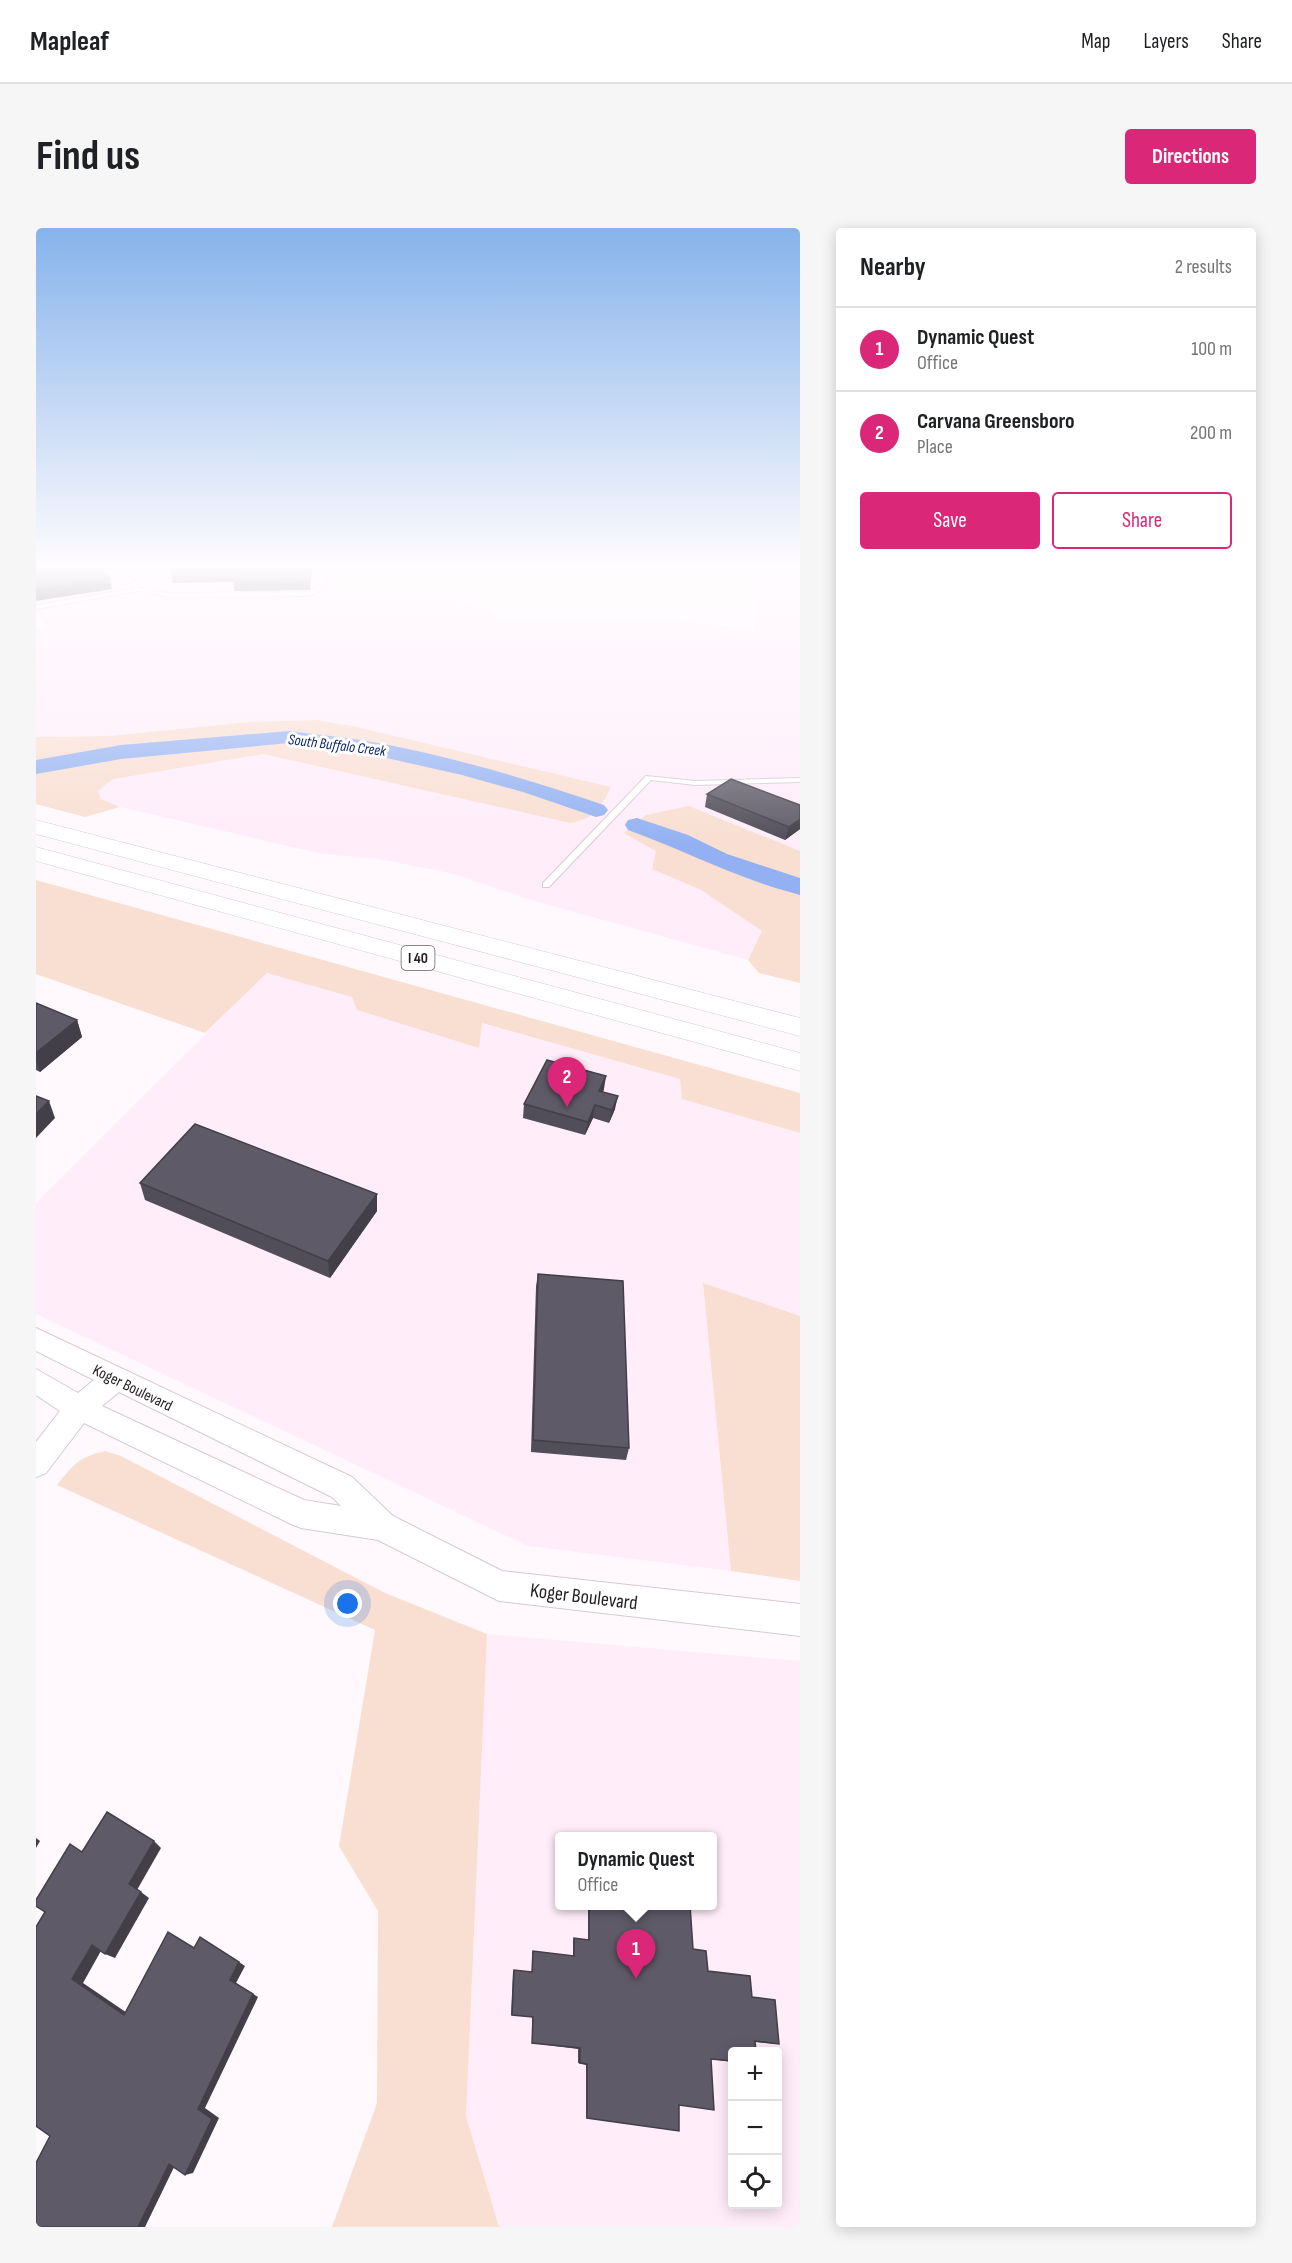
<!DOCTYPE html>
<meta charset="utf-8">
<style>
:root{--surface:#fff;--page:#f6f6f6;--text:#202124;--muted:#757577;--line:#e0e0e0;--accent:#db2777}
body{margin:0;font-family:"Sofia Sans Condensed",sans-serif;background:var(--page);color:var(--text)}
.controls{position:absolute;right:18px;bottom:18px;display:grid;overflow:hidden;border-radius:6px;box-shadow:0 3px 15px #0003}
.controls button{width:54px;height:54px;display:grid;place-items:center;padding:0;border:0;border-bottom:2px solid var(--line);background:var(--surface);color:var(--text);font:30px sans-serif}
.you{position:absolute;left:312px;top:1376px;width:21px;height:21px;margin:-15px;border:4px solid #fff;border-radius:50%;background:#1a73e8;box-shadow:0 0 0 9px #1a73e833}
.badge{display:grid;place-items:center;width:39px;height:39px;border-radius:50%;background:var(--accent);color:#fff;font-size:20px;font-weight:700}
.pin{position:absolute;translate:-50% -50px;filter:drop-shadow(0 2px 3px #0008)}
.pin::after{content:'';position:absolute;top:32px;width:21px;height:18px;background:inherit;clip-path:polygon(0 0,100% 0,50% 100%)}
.popup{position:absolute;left:519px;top:1604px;width:162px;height:78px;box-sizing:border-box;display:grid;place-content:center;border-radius:6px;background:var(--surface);filter:drop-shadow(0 2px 4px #0005);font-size:20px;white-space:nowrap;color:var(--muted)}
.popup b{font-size:22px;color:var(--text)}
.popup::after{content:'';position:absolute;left:50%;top:100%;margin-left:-12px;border:12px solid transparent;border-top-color:var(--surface)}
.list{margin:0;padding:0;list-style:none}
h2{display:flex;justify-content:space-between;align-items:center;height:78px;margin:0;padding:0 24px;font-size:26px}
h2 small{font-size:20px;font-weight:400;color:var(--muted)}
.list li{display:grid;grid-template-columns:39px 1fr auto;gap:18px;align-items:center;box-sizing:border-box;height:84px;padding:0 24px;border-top:2px solid var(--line)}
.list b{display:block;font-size:22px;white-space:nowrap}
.list p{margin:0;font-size:20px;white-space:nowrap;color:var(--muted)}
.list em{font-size:20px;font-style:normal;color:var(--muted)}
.actions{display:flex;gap:12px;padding:18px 24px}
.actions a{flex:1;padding:14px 0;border:2px solid var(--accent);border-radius:6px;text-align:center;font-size:21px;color:var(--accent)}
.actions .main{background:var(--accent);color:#fff}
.icon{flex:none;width:33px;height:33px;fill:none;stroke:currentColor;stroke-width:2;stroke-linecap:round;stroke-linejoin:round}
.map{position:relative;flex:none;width:764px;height:1999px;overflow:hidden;border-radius:6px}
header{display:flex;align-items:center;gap:36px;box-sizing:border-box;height:84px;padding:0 30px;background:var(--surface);border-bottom:2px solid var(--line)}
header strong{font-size:28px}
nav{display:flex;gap:33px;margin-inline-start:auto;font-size:21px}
.intro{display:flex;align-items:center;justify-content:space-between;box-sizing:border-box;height:144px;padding:0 36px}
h1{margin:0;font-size:42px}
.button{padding:15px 27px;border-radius:6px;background:var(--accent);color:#fff;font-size:21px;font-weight:700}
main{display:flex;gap:36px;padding:0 36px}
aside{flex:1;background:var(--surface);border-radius:6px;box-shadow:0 3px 15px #0003}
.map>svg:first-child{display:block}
.built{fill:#ffedfa;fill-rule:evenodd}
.green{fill:#f9ded2}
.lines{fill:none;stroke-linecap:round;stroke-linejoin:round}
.river{fill:#93b1f2;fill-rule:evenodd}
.service-casing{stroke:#d8c9d4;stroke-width:2}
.minor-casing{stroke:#d8c9d4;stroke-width:2}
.motorway-casing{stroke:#d8c9d4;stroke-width:1}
.service{fill:#fff;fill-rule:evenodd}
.minor{fill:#fff;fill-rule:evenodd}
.motorway{fill:#fff;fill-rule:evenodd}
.wall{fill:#514d59}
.shaded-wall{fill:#423f49}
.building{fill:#5e5a68;stroke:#423f49;stroke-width:1.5}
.labels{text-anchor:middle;stroke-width:6;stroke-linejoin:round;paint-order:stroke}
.far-water-label{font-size:15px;font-style:italic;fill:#0d246d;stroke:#fff}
.shield{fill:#fff;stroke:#656264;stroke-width:1.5}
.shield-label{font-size:15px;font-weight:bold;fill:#231e22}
.street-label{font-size:16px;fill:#231e22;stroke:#fff}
.near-street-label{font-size:20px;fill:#231e22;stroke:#fff}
</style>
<header>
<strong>Mapleaf</strong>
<nav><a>Map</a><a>Layers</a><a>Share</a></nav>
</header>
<div class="intro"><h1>Find us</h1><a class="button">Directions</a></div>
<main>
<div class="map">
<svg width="764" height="1999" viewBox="0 0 764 1999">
<rect width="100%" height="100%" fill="#fff9fd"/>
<g class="built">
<polygon points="0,336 303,336 302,373 419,372 450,381 465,391 620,390 718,402 726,347 717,336 764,336 764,623 653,578 621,623 616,641 665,662 726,703 712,732 495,672 414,645 348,632 282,625 84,579 65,571 62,564 70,556 78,551 227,526 534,595 566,577 574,560 321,499 280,492 213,494 73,508 0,509 0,400 10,398 0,386"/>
<polygon points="231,745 317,769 321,782 442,819 445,795 644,851 647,871 764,905 764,1088 667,1056 695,1343 492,1318 0,1086 0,975"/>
<path d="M451 1406 764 1433V1999H463L430 1888ZM524 1608H676V1678H524ZM696 1824H742V1976H696Z"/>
</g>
<g class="green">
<path d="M280 492 321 499 575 559C565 580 558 591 534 595L227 526 78 551 70 556 62 564 65 571 84 579 49 589 0 576V509L73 508 213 494Z"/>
<polygon points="653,578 764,623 764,755 723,745 712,732 726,703 665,662 616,641 620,623 588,605 610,587"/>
<polygon points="0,652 764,865 764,905 646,871 644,851 446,795 443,820 321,782 316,769 231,745 169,805 0,746"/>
<polygon points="667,1055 764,1088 764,1353 695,1343"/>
<path d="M69 1223 85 1228 349 1365 451 1406 430 1888 463 1999H296L341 1875 342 1683 303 1618 339 1402 21 1257C37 1237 43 1229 69 1223Z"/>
</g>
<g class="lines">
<g class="river">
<path d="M253 503C285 507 317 510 348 516 423 531 496 552 568 577L572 582 568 587 560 589 487 564 426 547 346 529 253 515 85 531 0 546V532L85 517Z"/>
<path d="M601 590 652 607 691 626 764 650V667C704 652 650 623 592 602L589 597 592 592Z"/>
</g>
<g class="service-casing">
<g id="service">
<polygon points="75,336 81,336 105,360 132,365 272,364 282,360 284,336 290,336 288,361 273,368 132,369 103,363 0,381 0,377 99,360"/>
<polygon points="610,548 659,553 764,550 764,554 659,557 615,552 513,659 507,659 507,655"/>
</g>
</g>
<g class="minor-casing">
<path id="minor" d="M0 1100 316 1249 357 1288 466 1343 764 1376V1408L463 1373 342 1312 265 1300 255 1296 48 1195 10 1245 0 1249V1214L24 1183 0 1167V1141L42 1165 58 1152 0 1123ZM83 1164 296 1269 305 1278 268 1272 66 1178Z"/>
</g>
<g class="motorway-casing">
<g id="motorway">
<polygon points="0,592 764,790 764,808 0,606"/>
<polygon points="0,619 764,825 764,843 0,633"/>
</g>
</g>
<use href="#service" class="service"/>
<use href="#minor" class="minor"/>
<use href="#motorway" class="motorway"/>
</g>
<g class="wall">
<polygon points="138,336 277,336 274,362 198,363 197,354 137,355 135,344"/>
<polygon points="671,566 764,577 764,601 749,612 669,579"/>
<polygon points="0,775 41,792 46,809 4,844 0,842"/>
<polygon points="568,861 567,864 579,881 573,895 557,890 549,907 487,890 488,876"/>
<polygon points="104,955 341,983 294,1050 109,972"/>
<polygon points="502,1046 593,1220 590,1232 495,1224 500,1058"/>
<polygon points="552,1677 654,1677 657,1721 672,1743 716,1769 743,1816 719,1814 696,1824 696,1834 675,1831 643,1877 643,1903 550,1890 550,1837 542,1835 542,1821 496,1815 496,1789 475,1787 477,1743 478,1742 496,1744 496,1724 497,1723 537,1728 537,1712 538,1710 552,1712"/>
</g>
<g class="shaded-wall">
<polygon points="275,336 277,336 274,362 273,351"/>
<polygon points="74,351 76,361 0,373 0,362"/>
<polygon points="764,591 764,601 749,612 753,599"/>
<polygon points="41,792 46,809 4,844 0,833 0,825"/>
<polygon points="570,848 568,861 561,876 563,863"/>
<polygon points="582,868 579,881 573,895 576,882"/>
<polygon points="13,873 19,890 0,910 0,886"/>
<polygon points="559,877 557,890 549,907 552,894"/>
<polygon points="341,966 341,983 294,1050 292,1033"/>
<polygon points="0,1610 4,1613 0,1620"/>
<polygon points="118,1613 125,1620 101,1662 93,1656"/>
<polygon points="105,1664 113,1670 79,1730 69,1726"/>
<polygon points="56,1717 66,1721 47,1755 97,1789 88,1787 36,1751"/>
<polygon points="203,1734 209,1738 200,1755 222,1769 169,1880 183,1890 157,1945 149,1947 162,1881 194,1752"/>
<polygon points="141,1933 109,1999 102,1999 133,1936"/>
</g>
<g class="building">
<polygon points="0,336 61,336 74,351 0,362"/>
<polygon points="138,336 275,336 273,351 197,352 199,344 135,344"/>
<polygon points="695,551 764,577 764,591 753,599 671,566"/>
<polygon points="0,775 41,792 0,825"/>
<polygon points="511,832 570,848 563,863 582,868 576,882 559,877 552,894 488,876"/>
<polygon points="0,868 13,873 0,886"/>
<polygon points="159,896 341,966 292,1033 104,955"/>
<polygon points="502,1046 587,1053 593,1220 497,1212"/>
<polygon points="71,1584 118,1613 93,1656 105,1664 69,1726 56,1717 36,1751 88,1787 132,1704 158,1720 164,1709 203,1734 194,1752 217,1766 162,1881 176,1891 149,1947 133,1936 102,1999 0,1999 0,1935 14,1908 0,1898 0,1699 9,1684 0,1678 0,1672 34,1616 46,1624"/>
<polygon points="553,1677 654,1677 657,1721 670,1723 672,1743 714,1748 716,1769 739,1772 743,1816 719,1813 720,1824 696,1824 696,1833 675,1831 678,1882 643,1877 643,1903 551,1890 551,1836 544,1835 544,1820 496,1815 497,1789 476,1787 478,1742 496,1744 497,1723 538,1728 538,1710 553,1712"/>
</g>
<linearGradient id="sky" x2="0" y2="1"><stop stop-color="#86b3ec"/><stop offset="0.55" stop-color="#fffcfe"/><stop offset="1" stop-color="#fffcfe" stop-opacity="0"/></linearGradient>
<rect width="764" height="616" fill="url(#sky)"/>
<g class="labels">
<g class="far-water-label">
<text transform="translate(301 517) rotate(7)" y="5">South Buffalo Creek</text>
</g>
<rect class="shield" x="365.5" y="718" width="33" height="24" rx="4.5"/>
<g class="shield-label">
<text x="382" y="735">I 40</text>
</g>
<g class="street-label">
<text transform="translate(97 1159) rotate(26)" y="6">Koger Boulevard</text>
</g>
<g class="near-street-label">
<text transform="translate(548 1368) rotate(7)" y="7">Koger Boulevard</text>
</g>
</g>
</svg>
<div class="controls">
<button>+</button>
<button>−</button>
<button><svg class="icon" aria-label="locate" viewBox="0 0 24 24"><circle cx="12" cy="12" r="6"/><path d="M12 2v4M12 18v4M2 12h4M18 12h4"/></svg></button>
</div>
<div class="you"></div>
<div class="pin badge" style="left:600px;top:1751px">1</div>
<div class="popup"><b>Dynamic Quest</b>Office</div>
<div class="pin badge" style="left:531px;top:879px">2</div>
</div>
<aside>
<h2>Nearby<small>2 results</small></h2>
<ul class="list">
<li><span class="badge">1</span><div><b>Dynamic Quest</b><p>Office</p></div><em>100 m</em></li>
<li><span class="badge">2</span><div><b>Carvana Greensboro</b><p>Place</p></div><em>200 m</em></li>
</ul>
<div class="actions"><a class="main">Save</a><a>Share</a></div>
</aside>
</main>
